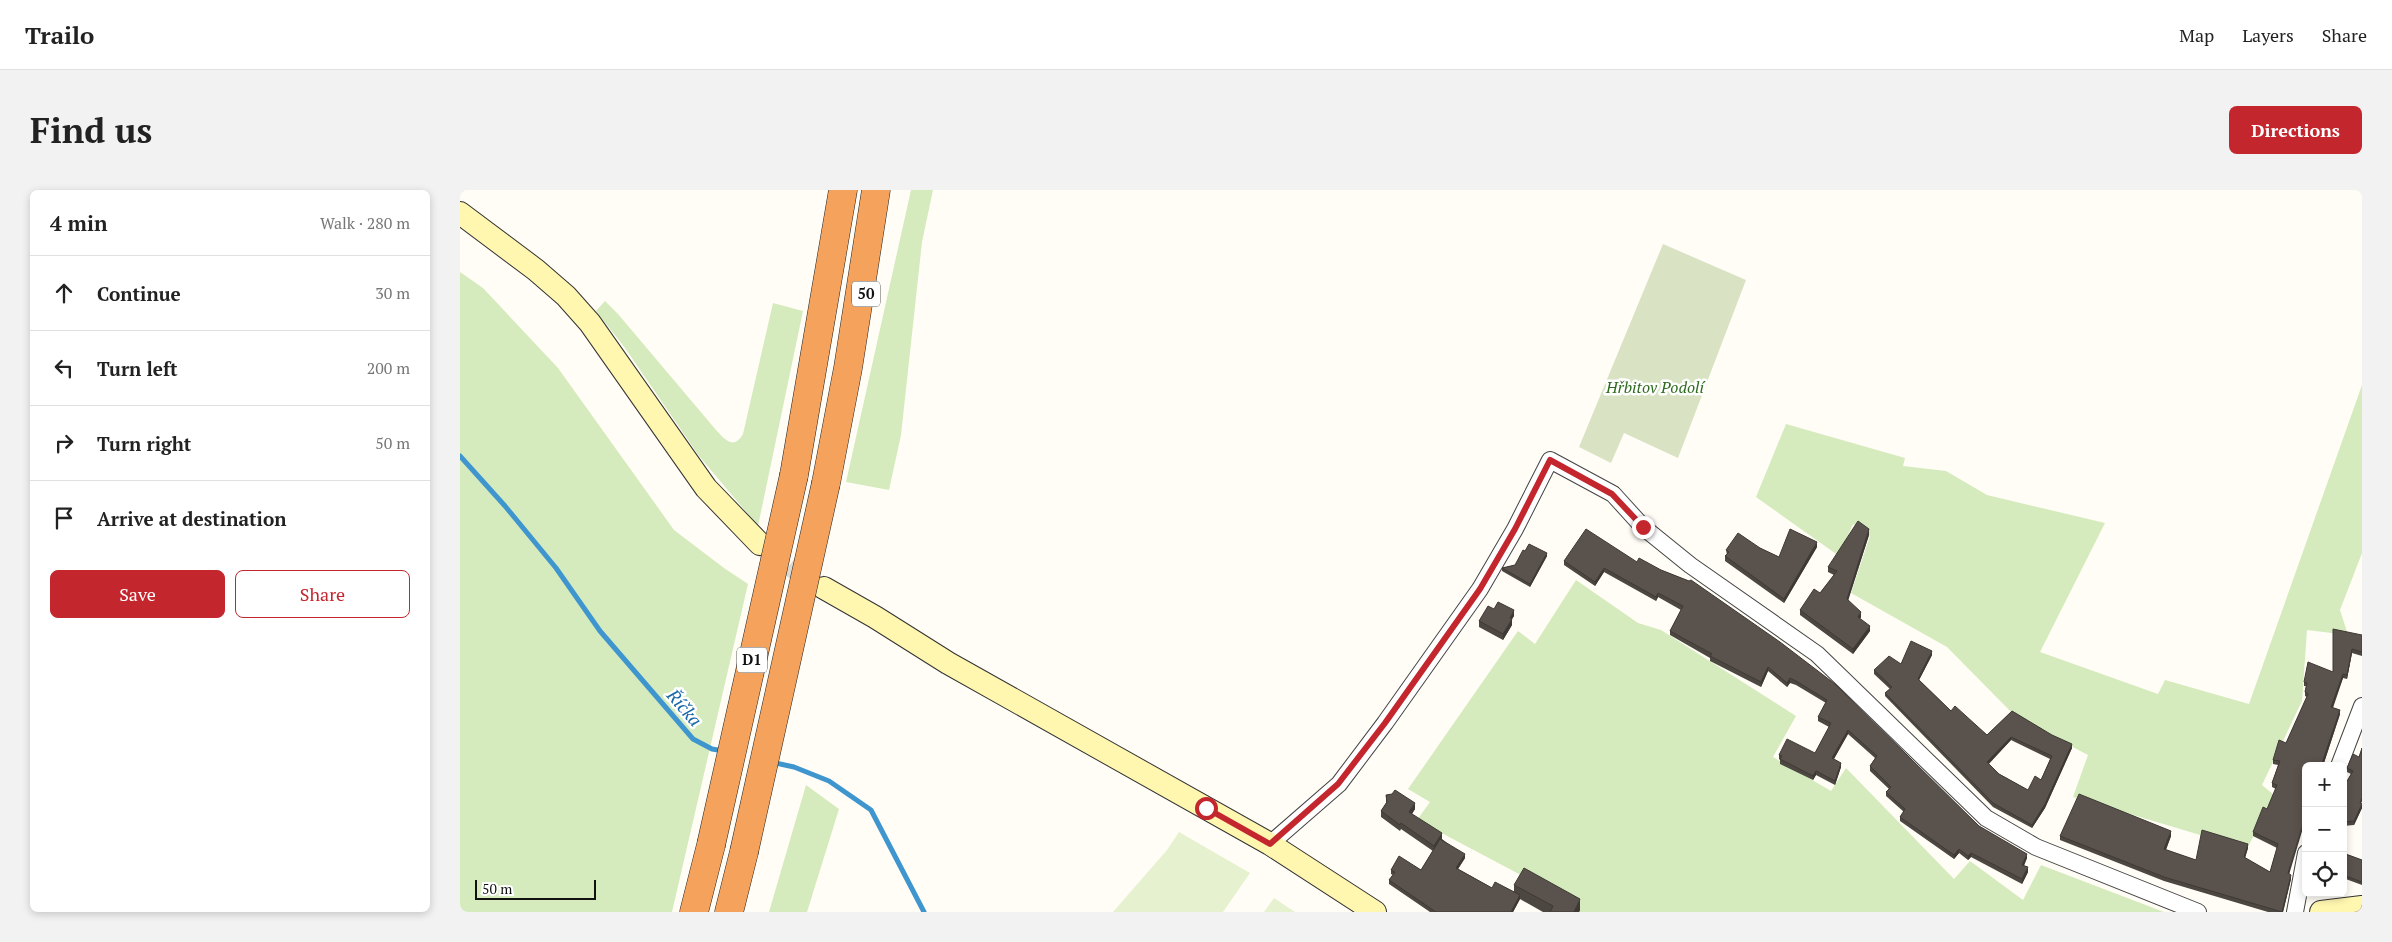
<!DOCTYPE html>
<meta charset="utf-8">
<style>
:root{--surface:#fff;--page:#f2f2f2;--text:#222;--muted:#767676;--line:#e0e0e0;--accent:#c4262e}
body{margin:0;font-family:"PT Serif",serif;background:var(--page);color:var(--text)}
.controls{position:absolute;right:15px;bottom:15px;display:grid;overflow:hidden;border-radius:8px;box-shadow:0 2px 8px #0003}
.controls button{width:45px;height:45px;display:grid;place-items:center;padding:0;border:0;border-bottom:1px solid var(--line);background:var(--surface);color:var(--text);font:25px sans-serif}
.scale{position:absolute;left:15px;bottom:12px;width:121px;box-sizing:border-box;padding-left:5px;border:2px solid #111;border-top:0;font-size:14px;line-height:18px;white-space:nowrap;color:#111;-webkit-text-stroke:4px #fff;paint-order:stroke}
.stop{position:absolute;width:15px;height:15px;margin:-11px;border:4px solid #c4262e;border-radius:50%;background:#fff}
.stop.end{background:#c4262e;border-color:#fff;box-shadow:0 1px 5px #0008}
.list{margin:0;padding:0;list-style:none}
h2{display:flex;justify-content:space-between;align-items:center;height:65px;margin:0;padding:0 20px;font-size:21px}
h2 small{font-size:16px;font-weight:400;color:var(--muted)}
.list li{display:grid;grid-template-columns:32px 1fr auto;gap:15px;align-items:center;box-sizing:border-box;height:75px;padding:0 20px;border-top:1px solid var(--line)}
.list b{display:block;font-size:19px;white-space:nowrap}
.list em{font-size:16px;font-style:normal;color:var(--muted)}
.actions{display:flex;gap:10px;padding:15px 20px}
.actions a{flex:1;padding:11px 0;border:1px solid var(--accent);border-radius:8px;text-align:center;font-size:18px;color:var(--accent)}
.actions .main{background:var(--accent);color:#fff}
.icon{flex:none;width:28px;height:28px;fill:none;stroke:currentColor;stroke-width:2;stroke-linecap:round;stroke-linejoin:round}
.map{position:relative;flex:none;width:1902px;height:722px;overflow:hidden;border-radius:8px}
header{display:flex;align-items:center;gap:30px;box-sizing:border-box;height:70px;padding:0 25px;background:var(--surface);border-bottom:1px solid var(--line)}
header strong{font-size:24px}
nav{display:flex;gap:28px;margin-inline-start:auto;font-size:18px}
.intro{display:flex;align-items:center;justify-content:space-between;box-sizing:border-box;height:120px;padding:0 30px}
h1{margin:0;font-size:35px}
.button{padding:12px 22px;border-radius:8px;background:var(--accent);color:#fff;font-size:18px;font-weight:700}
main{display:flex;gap:30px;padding:0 30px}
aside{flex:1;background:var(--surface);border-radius:8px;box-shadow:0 2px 8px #0003}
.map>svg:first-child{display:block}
.green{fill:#d5ebbd}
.cemetery{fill:#d9e3c4}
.pitch{fill:#e6f2cf}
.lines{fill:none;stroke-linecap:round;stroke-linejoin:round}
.stream{stroke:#3f96cf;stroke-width:5}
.secondary-tunnel{stroke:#dbdad3;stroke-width:22;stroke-dasharray:22 11;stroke-linecap:butt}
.street-casing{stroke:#444;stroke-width:18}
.secondary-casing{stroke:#333;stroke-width:24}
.highway-casing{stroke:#222;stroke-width:29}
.street{stroke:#fff;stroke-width:16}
.secondary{stroke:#fff6b0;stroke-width:22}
.highway{stroke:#f5a25d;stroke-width:28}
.highway-bridge-casing{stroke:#222;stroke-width:29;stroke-linecap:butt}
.highway-bridge{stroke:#f5a25d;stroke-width:28}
.wall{fill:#4d4742;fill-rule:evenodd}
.shaded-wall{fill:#3f3936}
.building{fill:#5a524d;stroke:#3f3936;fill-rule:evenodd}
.route{stroke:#c4262e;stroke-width:6}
.labels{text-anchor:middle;stroke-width:5;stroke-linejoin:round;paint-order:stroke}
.shield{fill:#fff;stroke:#585858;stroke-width:1}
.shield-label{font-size:15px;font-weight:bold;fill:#111}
.park-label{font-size:16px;font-style:italic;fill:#2f6b1f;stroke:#fff}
.water-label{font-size:18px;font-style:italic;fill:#1768a6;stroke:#fff}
</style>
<header>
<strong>Trailo</strong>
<nav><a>Map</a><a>Layers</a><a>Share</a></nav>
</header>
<div class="intro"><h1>Find us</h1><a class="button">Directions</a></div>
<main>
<aside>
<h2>4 min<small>Walk · 280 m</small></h2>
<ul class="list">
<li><svg class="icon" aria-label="ahead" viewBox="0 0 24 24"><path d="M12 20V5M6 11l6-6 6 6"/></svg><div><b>Continue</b></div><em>30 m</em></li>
<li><svg class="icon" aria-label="left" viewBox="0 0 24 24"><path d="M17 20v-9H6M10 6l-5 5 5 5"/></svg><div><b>Turn left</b></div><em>200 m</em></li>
<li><svg class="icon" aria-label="right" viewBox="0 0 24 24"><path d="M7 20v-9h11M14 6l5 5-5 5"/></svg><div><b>Turn right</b></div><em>50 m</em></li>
<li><svg class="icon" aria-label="arrive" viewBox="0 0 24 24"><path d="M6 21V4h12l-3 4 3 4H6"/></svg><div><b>Arrive at destination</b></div></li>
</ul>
<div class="actions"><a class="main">Save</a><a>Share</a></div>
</aside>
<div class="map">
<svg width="1902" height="722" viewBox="0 0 1902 722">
<rect width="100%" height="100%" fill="#fffdf5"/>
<g class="green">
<polygon points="451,0 473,0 462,52 441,245 429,300 386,292"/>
<polygon points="0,82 23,98 98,178 214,340 264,378 288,394 212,722 0,722"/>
<path d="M145 111 158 124 256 240C265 250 274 260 283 244L313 113 343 121 298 336 239 266 165 158 136 121Z"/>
<polygon points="1902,195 1902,363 1880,420 1888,445 1847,440 1842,511 1802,595 1814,605 1787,659 1613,607 1628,565 1557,528 1487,457 1391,403 1410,346 1393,334 1379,366 1296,307 1326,234 1445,268 1443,276 1486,281 1527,305 1645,333 1580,462 1698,504 1705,490 1789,514"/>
<polygon points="1116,390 1178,433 1201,440 1336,526 1313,567 1371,601 1386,578 1494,689 1510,671 1563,710 1581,675 1704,722 1117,722 1119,716 957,630 970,612 948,599 1058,441 1075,454"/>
<polygon points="346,595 379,619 347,722 309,722"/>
</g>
<polygon class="cemetery" points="1203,54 1286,90 1218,268 1164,243 1151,273 1119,257"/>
<g class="pitch">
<polygon points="719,642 790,683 763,722 653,722 707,660"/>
<polygon points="814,708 835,722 804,722"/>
</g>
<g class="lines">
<g class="stream">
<polyline points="0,266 45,316 96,378 140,441 233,549 252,559 264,561"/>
<polyline points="311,572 334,577 369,591 411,620 464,722"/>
</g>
<polyline class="secondary-tunnel" points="303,356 358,395"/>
<g class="street-casing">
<g id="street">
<polyline points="1879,576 1902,516"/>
<polyline points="810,654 879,594 925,533 1020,399 1055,339 1090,270 1153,304 1183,337 1230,375 1357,464 1526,628 1576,657 1738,722"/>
<polyline points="1835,722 1846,663"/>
</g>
</g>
<g class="secondary-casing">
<g id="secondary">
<polyline points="0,23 76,80 106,106 130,133 246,298 300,354"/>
<polyline points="364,398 415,427 488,473 810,654 915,722"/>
<polyline points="1861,722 1902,717"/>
</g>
</g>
<g class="highway-casing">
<g id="highway">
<polyline points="334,285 383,0"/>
<polyline points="366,293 388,178 416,0"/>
<polyline points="234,722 251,655"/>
<polyline points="269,722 284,662"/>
</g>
</g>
<use href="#street" class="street"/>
<use href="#secondary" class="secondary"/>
<use href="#highway" class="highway"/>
<g class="highway-bridge-casing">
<g id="highway-bridge">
<polyline points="251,655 334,285"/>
<polyline points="284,662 366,293"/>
</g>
</g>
<use href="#highway-bridge" class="highway-bridge"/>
</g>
<g class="wall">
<polygon points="1409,345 1388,410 1401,427 1400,429 1410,441 1393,464 1340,425 1340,420 1360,403 1374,385 1368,382 1368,377"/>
<polygon points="1357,357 1324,413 1265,371 1265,366 1267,365 1266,360 1300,358 1319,367"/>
<polygon points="1065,361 1087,366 1070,397 1042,381 1042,378 1055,375"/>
<polygon points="1104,371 1177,372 1201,380 1229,391 1519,636 1567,668 1564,676 1568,682 1562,694 1511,667 1508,670 1499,663 1494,669 1440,631 1440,627 1444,622 1426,606 1426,602 1429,599 1410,581 1410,576 1415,568 1388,544 1374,569 1381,577 1375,595 1356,585 1353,590 1320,574 1320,570 1319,569 1319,565 1355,563 1369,537 1358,531 1358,527 1366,513 1336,495 1330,493 1327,497 1308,481 1301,497 1250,471 1250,468 1210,445 1210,441 1221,420 1198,407 1196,411 1144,382 1135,396 1104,375"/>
<polygon points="1034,419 1054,426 1052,429 1052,435 1043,450 1019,437 1019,431"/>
<polygon points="1902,445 1902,466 1892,463 1887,489 1883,488 1873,518 1880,524 1863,576 1846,576 1829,684 1831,689 1823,722 1808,722 1704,691 1600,650 1600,646 1711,646 1706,660 1736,670 1788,658 1785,668 1810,682 1817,658 1793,646 1793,642 1807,619 1816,599 1812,597 1812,593 1818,575 1813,574 1813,570 1826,553 1847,507 1845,506 1845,502 1846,496 1844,496 1844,492 1873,482"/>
<path d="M1472 465 1459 490 1491 521 1527 545 1552 521 1612 558 1585 618 1572 638 1533 617 1425 506V503L1430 499 1414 484V480L1441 474ZM1551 550 1590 569 1581 590 1568 600 1539 584 1528 574Z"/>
<polygon points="1902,558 1902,612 1901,613 1902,614 1902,618 1894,635 1883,636 1883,598 1891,584 1887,582 1887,578 1899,567"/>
<polygon points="926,605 955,619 952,624 1005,668 998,679 1032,698 1054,702 1054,695 1120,720 1119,722 1083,722 1060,709 1053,722 970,722 929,694 929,690 933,685 931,684 931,680 961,680 973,661 941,639 940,641 921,627 921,621 926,613"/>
<polygon points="1883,663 1902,670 1902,695 1883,688"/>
<polygon points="1849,703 1868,703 1867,705"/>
</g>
<g class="shaded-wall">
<polygon points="1409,339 1409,345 1387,414 1387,409"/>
<polygon points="1357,352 1357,357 1324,413 1324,409"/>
<polygon points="1087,363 1087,366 1070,397 1070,394"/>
<polygon points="1144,378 1144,382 1135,396 1135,392"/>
<polygon points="1198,403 1198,407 1196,411 1196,407"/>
<polygon points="1054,420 1054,426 1052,429 1052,435 1043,450 1043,444 1050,428"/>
<polygon points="1401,422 1401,427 1398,432 1398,427"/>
<polygon points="1410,436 1410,441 1393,464 1393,459"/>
<polygon points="1892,459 1892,463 1887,489 1887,485"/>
<polygon points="1472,461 1472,465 1458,492 1458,489"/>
<polygon points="1308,477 1308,481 1301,497 1301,492"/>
<polygon points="1883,484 1883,488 1871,521 1871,517"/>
<polygon points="1330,488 1330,493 1327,497 1327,493"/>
<polygon points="1880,520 1880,524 1863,576 1861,576"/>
<polygon points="1388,540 1388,544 1372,572 1372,568"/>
<polygon points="1551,547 1551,550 1527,576 1527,572"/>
<polygon points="1612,554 1612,558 1585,618 1572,638 1572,635"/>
<polygon points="1381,573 1381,577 1375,595 1375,591"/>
<polygon points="1356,581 1356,585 1353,590 1353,586"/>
<polygon points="955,613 955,619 949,628 949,622"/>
<polygon points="1902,614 1902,618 1894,635 1894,631"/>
<polygon points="1846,624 1846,628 1828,688 1828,683"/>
<polygon points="1711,641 1711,646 1704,664 1704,659"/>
<polygon points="982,643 982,649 974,662 974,656"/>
<polygon points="1788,654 1788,658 1784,671 1784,667"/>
<polygon points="1499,659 1499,663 1494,669 1494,665"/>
<polygon points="1511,663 1511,667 1508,670 1508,666"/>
<polygon points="1005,664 1005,668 996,682 996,678"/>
<polygon points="1567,664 1567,668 1562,679 1562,675"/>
<polygon points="1568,677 1568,682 1562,694 1562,689"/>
<polygon points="1831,685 1831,689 1823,722 1822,722"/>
<polygon points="1060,705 1060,709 1053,722 1051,722"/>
<polygon points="1120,709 1120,720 1119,722 1114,722"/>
</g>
<g class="building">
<polygon points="1398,331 1409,339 1387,409 1401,422 1398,427 1410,436 1393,459 1340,420 1354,399 1360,403 1377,381 1368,377"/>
<polygon points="1126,339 1177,372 1179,368 1201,380 1229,391 1231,390 1320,452 1375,494 1519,636 1567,664 1562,675 1568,677 1562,689 1511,663 1508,666 1499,659 1494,665 1440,627 1445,619 1426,602 1431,597 1410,576 1417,566 1388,540 1372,568 1381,573 1375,591 1356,581 1353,586 1320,569 1322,566 1319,565 1327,549 1355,563 1371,533 1358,527 1367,510 1336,491 1330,488 1327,493 1308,477 1301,492 1250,466 1252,464 1210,441 1223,416 1198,403 1196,407 1144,378 1135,392 1104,371"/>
<polygon points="1330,339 1357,352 1324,409 1265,366 1269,362 1266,360 1278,343 1300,358 1319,367"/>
<polygon points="1069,354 1087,363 1070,394 1042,378 1055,375 1063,360 1065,361"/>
<polygon points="1038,412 1054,420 1050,428 1052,429 1043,444 1019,431 1028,416 1034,419"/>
<polygon points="1873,439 1902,445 1902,462 1892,459 1887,485 1883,484 1871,517 1880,520 1861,576 1846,576 1846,624 1828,683 1831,685 1822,722 1704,687 1600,646 1619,604 1711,641 1704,659 1736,670 1742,640 1788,654 1784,667 1810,682 1818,654 1793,642 1803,617 1807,619 1817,595 1812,593 1820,571 1813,570 1819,550 1826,553 1848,504 1845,502 1847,493 1844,492 1848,472 1873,482"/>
<path d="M1451 451 1472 461 1458 489 1491 521 1495 516 1527 545 1552 521 1592 545 1612 554 1585 614 1572 635 1533 613 1425 503 1432 497 1414 480 1429 466 1441 474ZM1551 547 1592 566 1581 590 1575 586 1568 600 1539 584 1527 572Z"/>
<polygon points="1902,558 1902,608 1900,613 1902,614 1894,631 1883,632 1883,598 1893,581 1887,578 1893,564 1899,567"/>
<polygon points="935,600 955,613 949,622 982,643 974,656 941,633 940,635 921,621 927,612 926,605 932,604"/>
<polygon points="980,649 1005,664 996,678 1032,698 1035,692 1060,705 1051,722 976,722 929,690 935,682 931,680 939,666 961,680"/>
<polygon points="1883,663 1902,670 1902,692 1883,685"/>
<polygon points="1064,678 1120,709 1114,722 1090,722 1093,716 1054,695"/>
</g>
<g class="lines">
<polyline class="route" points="746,618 810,654 878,594 925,533 1020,399 1055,339 1090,270 1152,304 1183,337"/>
</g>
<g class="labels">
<g class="shield">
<rect x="392" y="91.5" width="28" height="25" rx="4"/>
<rect x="277" y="457.5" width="30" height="25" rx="4"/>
</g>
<g class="shield-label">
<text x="406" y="109">50</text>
<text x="292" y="475">D1</text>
</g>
<g class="park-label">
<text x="1195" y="203">Hřbitov Podolí</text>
</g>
<g class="water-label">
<text transform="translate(224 518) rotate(49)" y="6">Říčka</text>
</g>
</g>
</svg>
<div class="controls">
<button>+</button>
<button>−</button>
<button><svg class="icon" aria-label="locate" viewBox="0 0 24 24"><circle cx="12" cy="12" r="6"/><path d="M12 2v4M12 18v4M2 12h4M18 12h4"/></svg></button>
</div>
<div class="scale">50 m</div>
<div class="stop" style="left:746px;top:618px"></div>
<div class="stop end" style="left:1183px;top:337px"></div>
</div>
</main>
